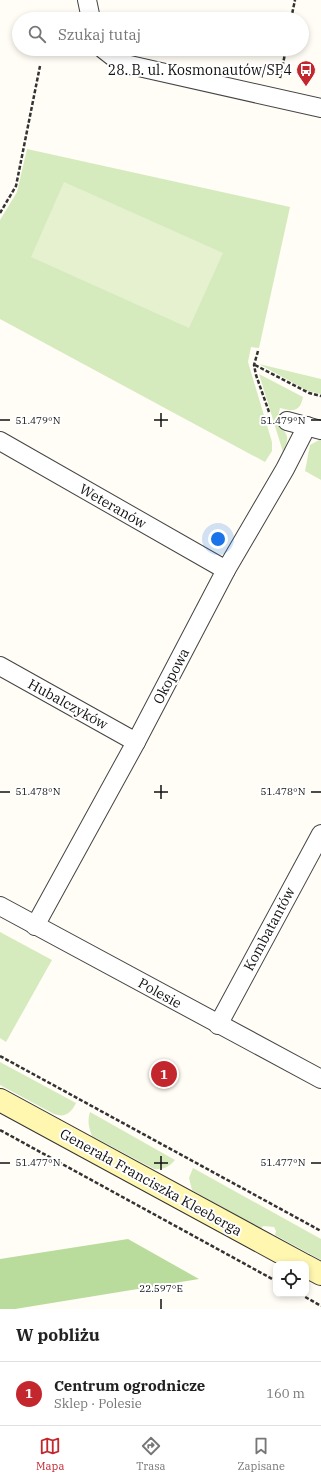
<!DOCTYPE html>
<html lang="pl">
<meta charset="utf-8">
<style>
:root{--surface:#fff;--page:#f6f6f6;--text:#222;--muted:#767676;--line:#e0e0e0;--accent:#c4262e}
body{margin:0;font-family:"IBM Plex Serif",serif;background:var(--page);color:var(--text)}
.controls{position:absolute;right:12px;bottom:12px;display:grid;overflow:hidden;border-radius:8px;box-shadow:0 2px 6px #0003}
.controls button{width:36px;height:36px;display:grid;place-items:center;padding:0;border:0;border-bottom:1px solid var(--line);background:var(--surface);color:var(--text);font:20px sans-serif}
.you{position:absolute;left:218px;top:539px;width:14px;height:14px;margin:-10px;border:3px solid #fff;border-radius:50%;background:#1a73e8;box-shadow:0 0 0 6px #1a73e833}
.badge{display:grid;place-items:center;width:26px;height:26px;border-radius:50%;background:var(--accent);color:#fff;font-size:13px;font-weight:700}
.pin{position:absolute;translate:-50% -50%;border:2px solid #fff;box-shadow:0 1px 4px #0006}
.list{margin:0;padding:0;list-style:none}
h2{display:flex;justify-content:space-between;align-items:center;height:52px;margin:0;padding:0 16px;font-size:17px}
h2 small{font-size:13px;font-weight:400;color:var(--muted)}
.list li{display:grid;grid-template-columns:26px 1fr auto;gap:12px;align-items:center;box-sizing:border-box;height:64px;padding:0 16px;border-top:1px solid var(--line)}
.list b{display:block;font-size:15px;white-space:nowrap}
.list p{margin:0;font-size:13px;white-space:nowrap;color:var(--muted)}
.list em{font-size:13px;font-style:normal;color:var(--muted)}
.icon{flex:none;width:22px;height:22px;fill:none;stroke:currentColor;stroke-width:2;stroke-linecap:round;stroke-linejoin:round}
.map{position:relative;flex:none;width:321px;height:1309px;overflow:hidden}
.search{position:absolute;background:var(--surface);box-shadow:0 2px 6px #0003;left:12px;right:12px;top:12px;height:44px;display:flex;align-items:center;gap:10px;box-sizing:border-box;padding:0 14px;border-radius:22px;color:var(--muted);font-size:15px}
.sheet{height:116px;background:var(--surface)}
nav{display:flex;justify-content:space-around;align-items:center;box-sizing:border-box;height:56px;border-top:1px solid var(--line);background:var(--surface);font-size:11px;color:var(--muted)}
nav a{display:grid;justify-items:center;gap:2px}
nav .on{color:var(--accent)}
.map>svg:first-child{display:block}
.green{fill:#d5ebbd}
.forest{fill:#b9dc9c}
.pitch{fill:#e6f2cf}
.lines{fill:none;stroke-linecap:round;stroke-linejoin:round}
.street-casing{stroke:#444;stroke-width:20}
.secondary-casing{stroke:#333;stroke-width:24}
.path{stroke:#333;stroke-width:2.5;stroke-dasharray:4 2;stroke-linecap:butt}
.street{stroke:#fff;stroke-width:18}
.secondary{stroke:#fff6b0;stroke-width:22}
.ticks{fill:none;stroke:#111;stroke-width:1.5}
.labels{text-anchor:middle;stroke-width:4;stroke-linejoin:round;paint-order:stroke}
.poi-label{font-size:14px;fill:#111;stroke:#fff;text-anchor:end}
.street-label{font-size:14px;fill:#111;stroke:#fff}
.ticks-label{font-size:10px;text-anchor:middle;fill:#111;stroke:#fff;stroke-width:4;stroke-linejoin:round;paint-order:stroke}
</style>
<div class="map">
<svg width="321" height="1309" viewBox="0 0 321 1309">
<rect width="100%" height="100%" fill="#fffdf5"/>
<g class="green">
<polygon points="27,149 290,207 259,348 251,347 248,362 272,442 272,451 265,462 0,319 0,220 17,192"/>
<polygon points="259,364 321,379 321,394 308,391"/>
<path d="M259 374 303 397C300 413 292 411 280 408L276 424C289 434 290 437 283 452Z"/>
<polygon points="321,439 321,480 305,471 310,445"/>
<polygon points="0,932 52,960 6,1042 0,1038"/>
<path d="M0 1062 76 1103C71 1113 65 1118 54 1114L0 1085Z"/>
<path d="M90 1112 175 1160C168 1168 164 1169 154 1169L92 1136C89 1128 87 1121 90 1112Z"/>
<polygon points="193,1168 321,1239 321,1260 275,1235 276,1231 274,1227 263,1226 261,1229 192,1190 189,1178"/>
</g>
<polygon class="forest" points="128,1239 199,1279 15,1309 0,1309 0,1259"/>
<polygon class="pitch" points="64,182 223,253 189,328 31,257"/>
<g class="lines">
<g class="street-casing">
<g id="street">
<polyline points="87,0 91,19"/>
<polyline points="103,49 121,63 321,108"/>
<polyline points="287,421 321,430"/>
<polyline points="0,441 226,570"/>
<polyline points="0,666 136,742"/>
<polyline points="0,906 321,1079"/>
<polyline points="35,926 136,742 226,570 285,469 307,426"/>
<polyline points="218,1025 321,834"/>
</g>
</g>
<g class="secondary-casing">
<g id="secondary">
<polyline points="0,1100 302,1264"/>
<polyline points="306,1266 321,1274"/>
</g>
</g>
<g class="path">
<polyline points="291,19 295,0"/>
<polyline points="280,78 286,49"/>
<polyline points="0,213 16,186 40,66"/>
<polyline points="258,351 254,365 256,375 269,412"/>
<polyline points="255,365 309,393 321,396"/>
<polyline points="0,1056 321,1231"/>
<polyline points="0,1130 276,1281"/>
<polyline points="300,1294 321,1306"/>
</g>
<use href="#street" class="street"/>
<use href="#secondary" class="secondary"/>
</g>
<path class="ticks" d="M161 413V427M0 420H10M154 420H168M311 420H321M161 785V799M0 792H10M154 792H168M311 792H321M161 1156V1170M0 1163H10M154 1163H168M311 1163H321M161 1299V1309"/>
<defs>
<g id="bus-pin" transform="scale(1)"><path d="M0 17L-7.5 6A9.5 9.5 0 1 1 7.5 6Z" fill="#c4262e" stroke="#fff"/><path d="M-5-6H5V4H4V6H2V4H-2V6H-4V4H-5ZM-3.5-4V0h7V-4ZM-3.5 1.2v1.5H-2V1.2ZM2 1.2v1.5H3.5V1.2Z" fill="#fff"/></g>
</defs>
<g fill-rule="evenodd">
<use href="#bus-pin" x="306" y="70"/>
</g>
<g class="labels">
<g class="poi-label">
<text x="292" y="75">28. B. ul. Kosmonautów/SP4</text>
</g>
<g class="street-label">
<text transform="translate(113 506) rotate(30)" y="5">Weteranów</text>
<text transform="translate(171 676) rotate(-62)" y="5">Okopowa</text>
<text transform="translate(68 704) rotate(29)" y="5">Hubalczyków</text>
<text transform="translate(269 929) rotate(-62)" y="5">Kombatantów</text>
<text transform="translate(160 993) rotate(29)" y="5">Polesie</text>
<text transform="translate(151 1182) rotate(29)" y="5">Generała Franciszka Kleeberga</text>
</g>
</g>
<g class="ticks-label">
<text x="38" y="424">51.479°N</text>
<text x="283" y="424">51.479°N</text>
<text x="38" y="795">51.478°N</text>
<text x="283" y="795">51.478°N</text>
<text x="38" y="1166">51.477°N</text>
<text x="283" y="1166">51.477°N</text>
<text x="161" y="1292">22.597°E</text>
</g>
</svg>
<div class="controls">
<button><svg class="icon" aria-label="locate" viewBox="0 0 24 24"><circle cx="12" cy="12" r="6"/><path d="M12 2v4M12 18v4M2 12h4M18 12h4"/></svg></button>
</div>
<div class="you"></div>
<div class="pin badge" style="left:164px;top:1074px">1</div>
<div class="search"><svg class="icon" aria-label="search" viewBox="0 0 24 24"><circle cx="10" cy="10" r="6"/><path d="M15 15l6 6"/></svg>Szukaj tutaj</div>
</div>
<section class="sheet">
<h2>W pobliżu<small></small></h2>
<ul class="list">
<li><span class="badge">1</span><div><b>Centrum ogrodnicze</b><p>Sklep · Polesie</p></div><em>160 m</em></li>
</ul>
</section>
<nav>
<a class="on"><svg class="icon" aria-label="map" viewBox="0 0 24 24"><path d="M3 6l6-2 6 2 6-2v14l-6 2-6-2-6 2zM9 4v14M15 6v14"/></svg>Mapa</a>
<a><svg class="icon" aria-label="directions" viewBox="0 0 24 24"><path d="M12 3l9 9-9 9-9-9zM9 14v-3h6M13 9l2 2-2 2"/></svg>Trasa</a>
<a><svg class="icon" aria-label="saved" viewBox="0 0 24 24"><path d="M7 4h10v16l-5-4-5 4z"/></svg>Zapisane</a>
</nav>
